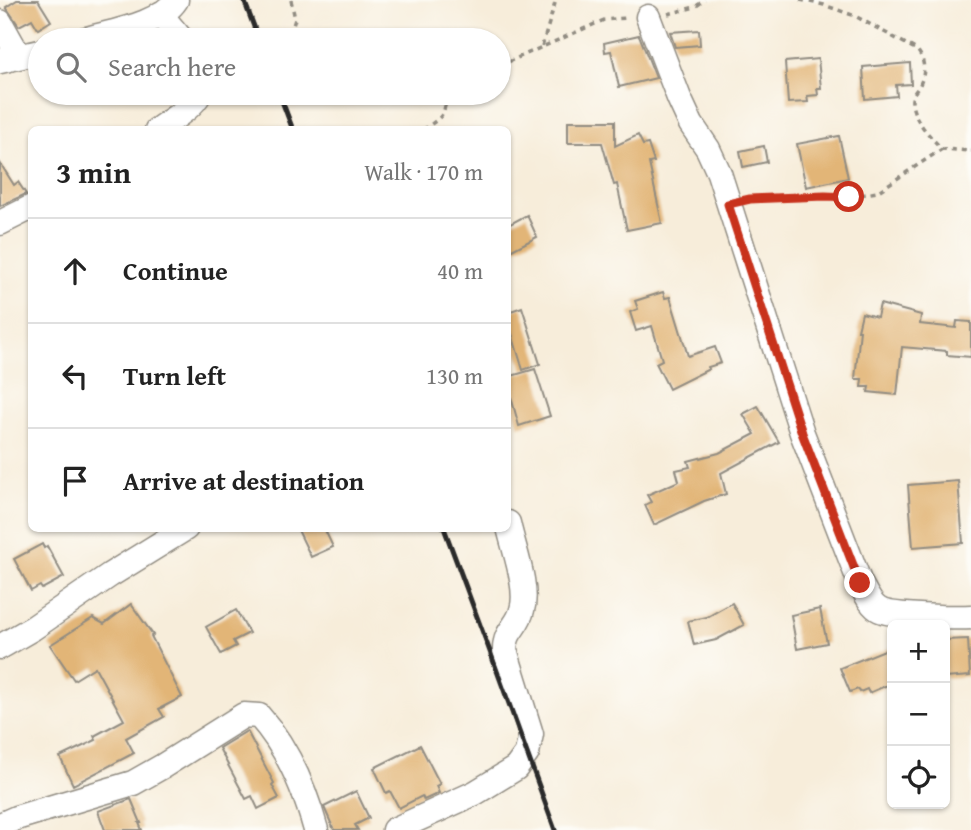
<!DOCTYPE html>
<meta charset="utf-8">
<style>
:root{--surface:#fff;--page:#f2f2f2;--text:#222;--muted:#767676;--line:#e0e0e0}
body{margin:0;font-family:"Gentium Book Plus",serif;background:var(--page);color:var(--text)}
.controls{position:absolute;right:21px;bottom:21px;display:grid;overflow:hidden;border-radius:10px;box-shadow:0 2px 5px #0004}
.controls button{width:63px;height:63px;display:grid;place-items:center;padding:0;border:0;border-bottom:2px solid var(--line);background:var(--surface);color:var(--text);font:35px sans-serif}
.stop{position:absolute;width:21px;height:21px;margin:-16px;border:5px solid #c8321e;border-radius:50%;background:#fff}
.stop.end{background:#c8321e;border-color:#fff;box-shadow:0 2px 7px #0008}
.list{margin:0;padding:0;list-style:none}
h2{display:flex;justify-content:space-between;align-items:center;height:91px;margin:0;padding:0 28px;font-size:30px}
h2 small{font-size:23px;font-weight:400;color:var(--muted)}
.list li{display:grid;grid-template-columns:46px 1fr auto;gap:21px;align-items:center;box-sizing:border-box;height:105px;padding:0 28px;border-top:2px solid var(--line)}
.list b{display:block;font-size:26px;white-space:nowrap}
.list em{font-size:23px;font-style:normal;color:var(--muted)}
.icon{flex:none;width:38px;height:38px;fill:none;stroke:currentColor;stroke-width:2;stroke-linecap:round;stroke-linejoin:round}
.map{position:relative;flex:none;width:971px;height:830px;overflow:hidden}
.search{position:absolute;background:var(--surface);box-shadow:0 2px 5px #0004;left:28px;top:28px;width:483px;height:77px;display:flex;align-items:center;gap:18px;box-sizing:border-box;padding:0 24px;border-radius:38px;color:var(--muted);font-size:26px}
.panel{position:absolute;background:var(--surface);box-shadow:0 2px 5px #0004;left:28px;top:126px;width:483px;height:406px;border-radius:10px}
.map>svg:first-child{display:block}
.building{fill:#e2b577}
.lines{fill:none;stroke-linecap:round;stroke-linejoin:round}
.street-casing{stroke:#918c82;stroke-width:27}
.path{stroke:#918c82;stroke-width:3.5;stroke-dasharray:5 5;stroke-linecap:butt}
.street{stroke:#fff;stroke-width:24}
.rail{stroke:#2b2b2b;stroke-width:5}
.route{stroke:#c8321e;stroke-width:9}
</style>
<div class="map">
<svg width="971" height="830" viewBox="0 0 971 830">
<rect width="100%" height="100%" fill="#fdfcf7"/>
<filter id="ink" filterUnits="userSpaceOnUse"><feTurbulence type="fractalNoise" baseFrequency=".0143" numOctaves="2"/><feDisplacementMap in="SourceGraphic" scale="14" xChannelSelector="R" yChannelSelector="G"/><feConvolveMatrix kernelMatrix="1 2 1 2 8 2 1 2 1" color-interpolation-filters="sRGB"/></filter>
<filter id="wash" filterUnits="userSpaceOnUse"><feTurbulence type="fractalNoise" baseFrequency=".00686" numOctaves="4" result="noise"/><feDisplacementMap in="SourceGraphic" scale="28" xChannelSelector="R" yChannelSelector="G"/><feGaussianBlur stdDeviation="1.57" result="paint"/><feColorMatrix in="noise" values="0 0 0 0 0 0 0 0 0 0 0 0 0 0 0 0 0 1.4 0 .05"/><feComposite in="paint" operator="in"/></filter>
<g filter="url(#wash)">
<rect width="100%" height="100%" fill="#f7edda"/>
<g id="blocks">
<g class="building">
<polygon points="17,0 38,0 51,21 38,29 32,19 19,26 6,7"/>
<polygon points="699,30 700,45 675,47 670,32"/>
<polygon points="639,35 656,78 619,87 611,51 605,52 604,43"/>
<polygon points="818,59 821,88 817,88 818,95 807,96 808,102 788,103 785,62"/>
<polygon points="910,63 911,84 896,85 897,96 865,99 863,67"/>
<polygon points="568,121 615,121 615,146 638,135 643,145 648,144 654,162 649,163 662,223 627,230 617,184 614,185 602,143 568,143"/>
<polygon points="839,136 848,178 806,187 797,144"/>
<polygon points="764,146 767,162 743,167 740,151"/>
<polygon points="0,163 14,185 18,182 26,194 0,206"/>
<polygon points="527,215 537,237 508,252 508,225"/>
<polygon points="663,292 665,298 670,297 688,356 715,347 721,363 708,367 709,369 669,389 656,363 662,360 652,326 636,331 630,312 638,309 635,301"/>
<polygon points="880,304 921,315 920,324 956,328 957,321 971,322 971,357 947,355 947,351 902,347 897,395 868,392 869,387 861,387 862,379 855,379 860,330 858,330 862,313 877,317"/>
<polygon points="522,307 540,364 523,370 508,321 508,312"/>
<polygon points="535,369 550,416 519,426 508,386 508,377"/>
<polygon points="758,406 779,442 721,473 726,494 704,501 654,525 645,505 651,502 647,495 679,481 676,470 690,467 688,461 719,453 755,434 743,414"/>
<polygon points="958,481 963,543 913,547 908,485"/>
<polygon points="297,528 324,528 333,547 311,557"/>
<polygon points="42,544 44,548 47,546 64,577 42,589 40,586 31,591 14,559"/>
<polygon points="732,603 744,625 716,640 694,645 688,621 707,617"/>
<polygon points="131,604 153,635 151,636 182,697 159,709 164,717 126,738 134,753 73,785 60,757 96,740 94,736 124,720 95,667 74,680 50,645 93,618 104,624"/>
<polygon points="820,609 827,643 797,649 791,615"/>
<polygon points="236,610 249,633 233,641 236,646 221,654 206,627"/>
<polygon points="968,639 970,676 945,678 945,640"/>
<polygon points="892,647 892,683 869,693 867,689 860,692 858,689 850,692 840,668"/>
<polygon points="247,731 274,783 272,785 279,798 258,809 252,796 246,799 219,748"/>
<polygon points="420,745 440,784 436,786 439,793 424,800 422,796 399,808 390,791 386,793 374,768"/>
<polygon points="356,791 369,818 355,825 358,830 334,830 324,807"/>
<polygon points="131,799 141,823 139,823 142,830 105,830 98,811"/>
</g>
</g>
</g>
<g filter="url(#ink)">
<use href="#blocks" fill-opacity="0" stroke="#918c82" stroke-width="2"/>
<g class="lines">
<g class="street-casing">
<g id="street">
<polyline points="160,14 182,40"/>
<path d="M648 17 679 98 691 124 708 149 719 173 802 433 860 583C865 592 871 606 880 610 890 616 957 618 971 617"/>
<polyline points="0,22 19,56"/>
<path d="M83 40C110 32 160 25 176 0"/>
<polyline points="0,61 40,52"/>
<path d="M157 130C172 119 191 109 200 93"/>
<polyline points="0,223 32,207"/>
<polyline points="0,647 33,628 110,575 186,528"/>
<path d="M0 825 16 818 133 783 163 766 244 715 259 716C287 747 305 790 316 830"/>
<path d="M394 830 475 793 516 768 527 753 531 734 505 650C505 630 518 627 522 610 529 588 513 547 508 523"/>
</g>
</g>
<g class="path">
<polyline points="291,0 295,19 290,36 293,40"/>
<path d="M800 0 824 5 855 16 917 50C924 58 926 71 921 82 919 89 911 93 912 102 913 120 931 137 942 149L971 151"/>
<polyline points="668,14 695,7 705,0"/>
<polyline points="542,46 556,0"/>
<polyline points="499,66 604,20 626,18"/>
<path d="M423 130C445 114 442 119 448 93"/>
<polyline points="751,199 825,196 849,197 877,192 942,149"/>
</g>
<use href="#street" class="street"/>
<g class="rail">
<polyline points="244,0 259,40"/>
<polyline points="279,93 293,130"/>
<polyline points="444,528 489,649 555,830"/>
</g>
</g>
</g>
<g class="lines" filter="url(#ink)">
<polyline class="route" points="849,197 825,196 750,199 728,204 802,433 860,583"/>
</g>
</svg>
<div class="controls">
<button>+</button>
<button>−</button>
<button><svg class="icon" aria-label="locate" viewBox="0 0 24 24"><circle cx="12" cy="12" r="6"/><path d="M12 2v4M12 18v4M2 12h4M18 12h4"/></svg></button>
</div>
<div class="stop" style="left:849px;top:197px"></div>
<div class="stop end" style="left:860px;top:583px"></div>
<div class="search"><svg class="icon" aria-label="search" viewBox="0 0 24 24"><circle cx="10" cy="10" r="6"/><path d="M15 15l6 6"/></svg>Search here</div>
<section class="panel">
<h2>3 min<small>Walk · 170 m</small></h2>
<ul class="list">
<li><svg class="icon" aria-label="ahead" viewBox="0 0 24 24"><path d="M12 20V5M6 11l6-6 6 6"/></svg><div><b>Continue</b></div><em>40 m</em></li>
<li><svg class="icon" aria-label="left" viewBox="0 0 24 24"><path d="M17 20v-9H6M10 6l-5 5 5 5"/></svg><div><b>Turn left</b></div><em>130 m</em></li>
<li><svg class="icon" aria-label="arrive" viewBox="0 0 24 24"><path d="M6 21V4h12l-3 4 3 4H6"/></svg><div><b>Arrive at destination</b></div></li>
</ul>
</section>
</div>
